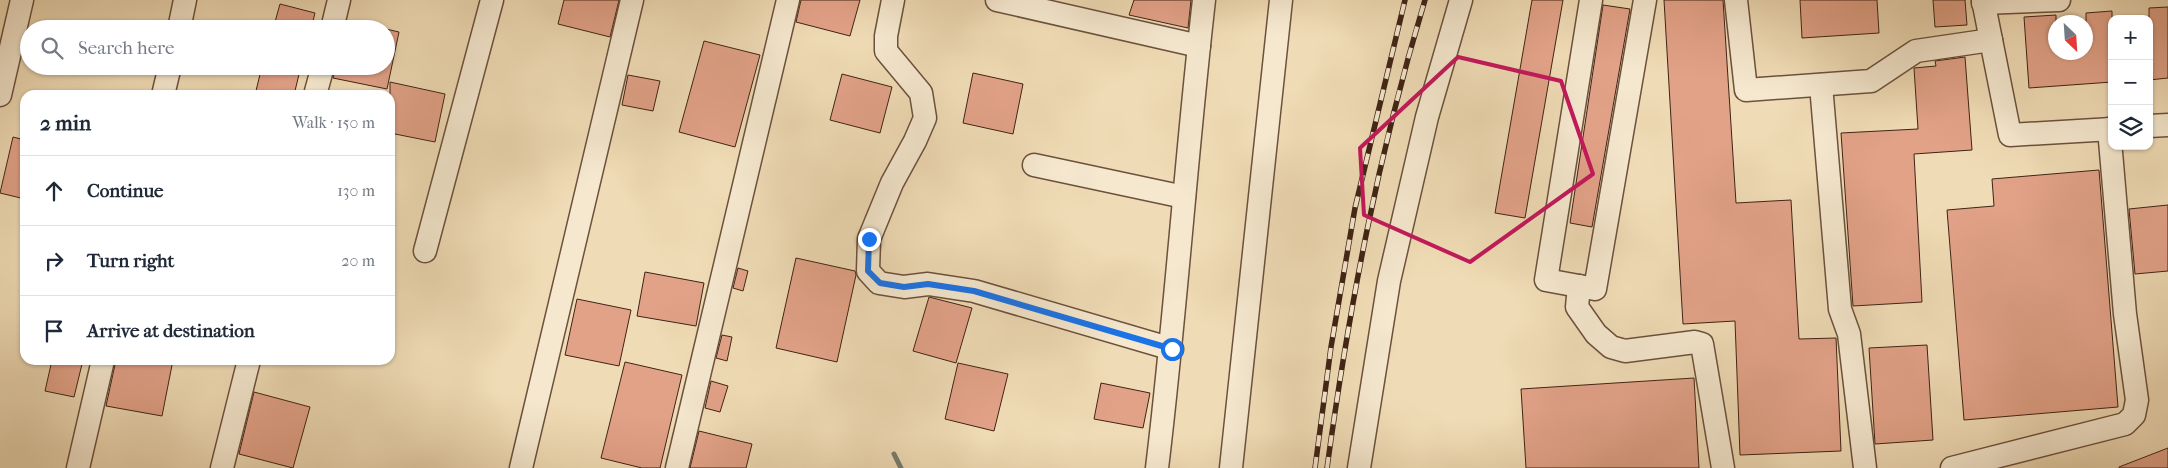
<!DOCTYPE html>
<meta charset="utf-8">
<style>
:root{--surface:#fff;--page:#f6f6f7;--text:#1f2937;--muted:#747a83;--line:#e0e1e3}
body{margin:0;font-family:"IM FELL French Canon",serif;background:var(--page);color:var(--text)}
.controls{position:absolute;right:15px;top:15px;display:grid;overflow:hidden;border-radius:10px;box-shadow:0 1px 4px #0004}
.controls button{width:45px;height:45px;display:grid;place-items:center;padding:0;border:0;border-bottom:1px solid var(--line);background:var(--surface);color:var(--text);font:25px sans-serif}
.compass{position:absolute;left:2048px;top:15px;width:45px;height:45px;border-radius:50%;background:var(--surface);box-shadow:0 1px 4px #0004;rotate:155deg}
.stop{position:absolute;width:15px;height:15px;margin:-11px;border:4px solid #1a73e8;border-radius:50%;background:#fff}
.stop.end{background:#1a73e8;border-color:#fff;box-shadow:0 1px 5px #0008}
.list{margin:0;padding:0;list-style:none}
h2{display:flex;justify-content:space-between;align-items:center;height:65px;margin:0;padding:0 20px;font-size:21px}
h2 small{font-size:16px;font-weight:400;color:var(--muted)}
.list li{display:grid;grid-template-columns:32px 1fr auto;gap:15px;align-items:center;box-sizing:border-box;height:70px;padding:0 20px;border-top:1px solid var(--line)}
.list b{display:block;font-size:19px;white-space:nowrap}
.list em{font-size:16px;font-style:normal;color:var(--muted)}
.icon{flex:none;width:28px;height:28px;fill:none;stroke:currentColor;stroke-width:2;stroke-linecap:round;stroke-linejoin:round}
.map{position:relative;flex:none;width:2168px;height:468px;overflow:hidden}
.search{position:absolute;background:var(--surface);box-shadow:0 1px 4px #0004;left:20px;top:20px;width:375px;height:55px;display:flex;align-items:center;gap:12px;box-sizing:border-box;padding:0 18px;border-radius:28px;color:var(--muted);font-size:19px}
.panel{position:absolute;background:var(--surface);box-shadow:0 1px 4px #0004;left:20px;top:90px;width:375px;height:275px;border-radius:15px}
.map>svg:first-child{display:block}
.lines{fill:none;stroke-linecap:round;stroke-linejoin:round}
.stream{stroke:#767e70;stroke-width:5}
.building{fill:#e2a288;stroke:#402315}
.minor-casing{stroke:#6c513d;stroke-width:25}
.minor{stroke:#f5e8cf;stroke-width:22}
.rail-casing{stroke:#402315;stroke-width:5.5}
.rail{stroke:#f5e8cf;stroke-width:4;stroke-dasharray:11;stroke-linecap:butt}
.route{stroke:#1a73e8;stroke-width:6}
.marked{fill:none;stroke:#c2185b;stroke-width:4;stroke-linejoin:round}
</style>
<div class="map">
<svg width="2168" height="468" viewBox="0 0 2168 468">
<rect width="100%" height="100%" fill="#efdbb5"/>
<filter id="stains"><feTurbulence type="fractalNoise" baseFrequency=".004" numOctaves="4"/><feColorMatrix values="0 0 0 0 .2 0 0 0 0 .09 0 0 0 0 .02 0 0 0 .5 -.17"/></filter>
<radialGradient id="worn" r=".72"><stop offset=".6" stop-color="#630" stop-opacity="0"/><stop offset="1" stop-color="#630" stop-opacity=".3"/></radialGradient>
<g class="lines">
<polyline class="stream" points="894,454 901,468"/>
</g>
<g class="building">
<polygon points="564,0 619,0 610,37 558,24"/>
<polygon points="801,0 860,0 850,36 796,22"/>
<polygon points="1134,0 1191,0 1188,28 1129,15"/>
<polygon points="1532,0 1563,0 1525,218 1495,213"/>
<polygon points="1664,0 1723,0 1736,203 1791,200 1799,339 1836,338 1841,451 1740,455 1735,321 1683,324"/>
<polygon points="1800,0 1877,0 1879,33 1802,38"/>
<polygon points="1933,0 1965,0 1967,25 1935,27"/>
<polygon points="280,4 315,13 311,29 273,29"/>
<polygon points="1603,5 1630,9 1592,227 1570,223"/>
<polygon points="2168,7 2168,78 2149,80 2149,8"/>
<polygon points="2112,11 2112,82 2029,88 2024,17 2056,15 2056,52 2086,52 2086,13"/>
<polygon points="386,29 399,32 387,89 333,78 336,66 386,66"/>
<polygon points="704,41 760,55 735,147 679,132"/>
<polygon points="1965,57 1972,150 1914,154 1922,302 1853,306 1841,133 1918,129 1914,68 1936,66 1935,61"/>
<polygon points="262,66 301,66 294,95 255,95"/>
<polygon points="973,73 1023,84 1013,134 963,123"/>
<polygon points="842,74 892,87 880,133 830,120"/>
<polygon points="628,75 660,81 653,111 622,105"/>
<polygon points="390,82 445,94 435,142 390,133"/>
<polygon points="13,137 25,140 25,199 0,193"/>
<polygon points="2099,170 2118,407 1964,420 1947,210 1994,206 1992,179"/>
<polygon points="2168,205 2168,271 2135,274 2129,209"/>
<polygon points="796,258 855,271 856,275 837,362 776,348"/>
<polygon points="738,268 748,271 743,291 733,288"/>
<polygon points="645,272 704,283 696,326 637,316"/>
<polygon points="929,297 972,308 956,363 913,351"/>
<polygon points="577,299 631,310 619,366 565,355"/>
<polygon points="722,335 732,337 727,361 716,358"/>
<polygon points="1927,345 1933,440 1875,444 1869,348"/>
<polygon points="52,360 83,360 74,397 45,391"/>
<polygon points="116,360 173,360 162,416 106,406"/>
<polygon points="625,362 682,375 660,468 642,468 601,458"/>
<polygon points="958,363 1008,374 994,431 945,419"/>
<polygon points="1694,378 1699,468 1526,468 1521,389"/>
<polygon points="711,381 728,386 720,412 705,408"/>
<polygon points="1101,383 1150,393 1143,428 1094,419"/>
<polygon points="254,392 310,407 293,468 239,454"/>
<polygon points="699,431 752,444 746,468 690,468"/>
<polygon points="2168,448 2168,468 2119,468 2119,467"/>
</g>
<g class="lines">
<g class="minor-casing">
<g id="minor">
<polyline points="893,0 886,36 886,51 921,93 925,118 915,141 892,183 869,239 868,271 879,283 904,287 928,284 974,291 1172,349"/>
<polyline points="997,0 1199,46"/>
<polyline points="1591,0 1546,280 1595,289 1645,0"/>
<polyline points="1736,0 1746,90 1871,81 1916,51 1991,40"/>
<polyline points="1983,0 2010,135 2112,129"/>
<polyline points="1983,3 2059,0"/>
<polyline points="179,29 185,0"/>
<polyline points="332,29 339,0"/>
<polyline points="1821,85 1840,309 1849,334 1865,468"/>
<polyline points="0,95 22,0"/>
<polyline points="163,95 170,66"/>
<polyline points="315,95 323,66"/>
<polyline points="2149,126 2168,125"/>
<polyline points="1034,165 1184,197"/>
<polyline points="425,251 492,0"/>
<polyline points="1579,286 1577,307 1596,334 1611,347 1625,351 1695,342 1702,344 1723,468"/>
<polyline points="78,468 103,360"/>
<polyline points="222,468 249,360"/>
<polyline points="521,468 632,0"/>
<polyline points="677,468 788,0"/>
<path d="M1157 468C1176 312 1186 156 1204 0"/>
<polyline points="1231,468 1281,0"/>
<polyline points="1359,468 1389,281 1427,117 1461,0"/>
<polyline points="1952,468 2125,424 2134,415 2137,400 2125,314 2109,129"/>
</g>
</g>
<use href="#minor" class="minor"/>
<g class="rail-casing">
<g id="rail">
<polyline points="1315,468 1331,347 1355,208 1405,0"/>
<path d="M1327 468C1349 308 1378 155 1425 0"/>
</g>
</g>
<use href="#rail" class="rail"/>
</g>
<g class="lines">
<polyline class="route" points="869,239 868,271 880,283 904,287 928,284 974,291 1172,349"/>
</g>
<path class="marked" d="M1458 57 1561 81 1593 174 1470 262 1364 215 1360 148Z"/>
<rect width="100%" height="100%" filter="url(#stains)"/>
<rect width="100%" height="100%" fill="url(#worn)"/>
</svg>
<div class="controls">
<button>+</button>
<button>−</button>
<button><svg class="icon" aria-label="layers" viewBox="0 0 24 24"><path d="M12 4l9 5-9 5-9-5zM3 14l9 5 9-5"/></svg></button>
</div>
<svg class="compass" viewBox="-18 -18 36 36"><path d="M0-13l5 13h-10z" fill="#e53935"/><path d="M0 13l5-13h-10z" fill="#747a83"/></svg>
<div class="stop" style="left:1172px;top:349px"></div>
<div class="stop end" style="left:869px;top:239px"></div>
<div class="search"><svg class="icon" aria-label="search" viewBox="0 0 24 24"><circle cx="10" cy="10" r="6"/><path d="M15 15l6 6"/></svg>Search here</div>
<section class="panel">
<h2>2 min<small>Walk · 150 m</small></h2>
<ul class="list">
<li><svg class="icon" aria-label="ahead" viewBox="0 0 24 24"><path d="M12 20V5M6 11l6-6 6 6"/></svg><div><b>Continue</b></div><em>130 m</em></li>
<li><svg class="icon" aria-label="right" viewBox="0 0 24 24"><path d="M7 20v-9h11M14 6l5 5-5 5"/></svg><div><b>Turn right</b></div><em>20 m</em></li>
<li><svg class="icon" aria-label="arrive" viewBox="0 0 24 24"><path d="M6 21V4h12l-3 4 3 4H6"/></svg><div><b>Arrive at destination</b></div></li>
</ul>
</section>
</div>
